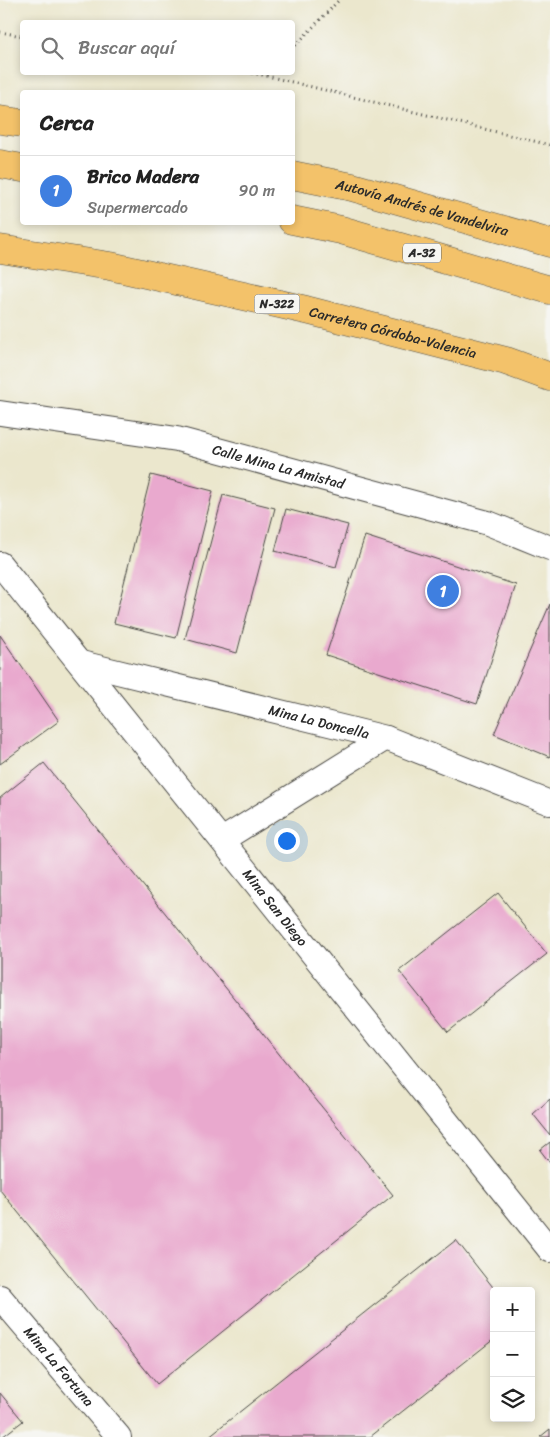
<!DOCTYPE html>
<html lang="es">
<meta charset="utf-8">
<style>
:root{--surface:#fff;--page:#f6f6f6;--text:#222;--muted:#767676;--line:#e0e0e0;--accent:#1f6fb2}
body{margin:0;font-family:Sriracha,sans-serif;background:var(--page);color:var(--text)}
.controls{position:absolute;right:15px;bottom:15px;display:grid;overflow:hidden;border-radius:5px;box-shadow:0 2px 8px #0003}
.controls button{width:45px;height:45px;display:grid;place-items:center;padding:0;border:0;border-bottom:1px solid var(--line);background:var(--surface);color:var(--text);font:25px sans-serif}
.you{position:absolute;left:286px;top:840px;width:18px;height:18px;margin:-12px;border:4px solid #fff;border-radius:50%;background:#1a73e8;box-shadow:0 0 0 8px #1a73e833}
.badge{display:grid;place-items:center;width:32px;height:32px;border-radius:50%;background:var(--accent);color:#fff;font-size:16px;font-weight:700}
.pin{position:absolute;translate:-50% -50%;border:2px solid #fff;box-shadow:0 1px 5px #0006}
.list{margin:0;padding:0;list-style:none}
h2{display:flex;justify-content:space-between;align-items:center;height:65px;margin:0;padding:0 20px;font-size:21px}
h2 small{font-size:16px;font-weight:400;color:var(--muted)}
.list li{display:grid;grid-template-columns:32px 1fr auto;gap:15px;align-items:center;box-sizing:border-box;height:70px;padding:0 20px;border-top:1px solid var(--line)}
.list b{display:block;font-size:19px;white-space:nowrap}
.list p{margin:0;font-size:16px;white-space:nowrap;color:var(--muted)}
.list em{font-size:16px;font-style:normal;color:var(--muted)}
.icon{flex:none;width:28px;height:28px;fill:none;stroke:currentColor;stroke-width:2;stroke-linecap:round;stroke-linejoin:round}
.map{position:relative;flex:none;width:550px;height:1437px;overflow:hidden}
.search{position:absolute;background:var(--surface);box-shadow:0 2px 8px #0003;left:20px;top:20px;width:275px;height:55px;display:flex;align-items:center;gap:12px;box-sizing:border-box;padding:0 18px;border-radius:5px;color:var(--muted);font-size:19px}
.panel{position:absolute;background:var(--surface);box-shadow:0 2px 8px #0003;left:20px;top:90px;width:275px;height:135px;border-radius:5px}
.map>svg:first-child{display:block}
.building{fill:#e9a9ce}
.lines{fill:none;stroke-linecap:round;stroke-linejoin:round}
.minor-casing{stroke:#484743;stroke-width:26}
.trunk-casing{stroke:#484743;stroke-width:29}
.motorway-casing{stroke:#484743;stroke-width:29}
.path{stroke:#484743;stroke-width:3;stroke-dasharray:1 4;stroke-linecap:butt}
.minor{stroke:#fff;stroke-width:24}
.trunk{stroke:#f3c26a;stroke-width:28}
.motorway{stroke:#f3c26a;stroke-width:28}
.labels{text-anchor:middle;stroke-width:4;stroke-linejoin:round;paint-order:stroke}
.shield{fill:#f6f6f2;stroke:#686867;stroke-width:1}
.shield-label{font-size:12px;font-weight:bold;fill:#2b2b2b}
.street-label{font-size:14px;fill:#2b2b2b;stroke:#f6f6f2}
</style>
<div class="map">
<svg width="550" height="1437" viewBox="0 0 550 1437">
<rect width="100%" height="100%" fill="#f6f6f2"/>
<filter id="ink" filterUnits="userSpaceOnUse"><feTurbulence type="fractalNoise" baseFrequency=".02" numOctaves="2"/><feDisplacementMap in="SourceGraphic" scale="10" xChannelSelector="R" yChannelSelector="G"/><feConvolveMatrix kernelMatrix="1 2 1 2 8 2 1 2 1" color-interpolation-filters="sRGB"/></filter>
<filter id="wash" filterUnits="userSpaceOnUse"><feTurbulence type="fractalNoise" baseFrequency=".0096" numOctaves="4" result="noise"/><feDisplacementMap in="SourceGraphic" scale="20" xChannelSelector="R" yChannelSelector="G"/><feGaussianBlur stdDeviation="1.12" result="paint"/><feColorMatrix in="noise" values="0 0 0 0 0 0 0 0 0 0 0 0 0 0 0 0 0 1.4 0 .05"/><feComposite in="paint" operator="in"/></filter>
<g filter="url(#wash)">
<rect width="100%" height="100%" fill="#ebe7cd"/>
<g id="blocks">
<g class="building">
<polygon points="151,475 213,491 176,638 114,623"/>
<polygon points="223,495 275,508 237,653 185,639"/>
<polygon points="286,509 348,525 336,567 275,551"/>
<polygon points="365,536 516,585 477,704 326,655"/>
<polygon points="550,604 550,757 494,734"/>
<polygon points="0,635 59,721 0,764"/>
<polygon points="44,763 393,1195 157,1384 0,1190 0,798"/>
<polygon points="498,893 547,954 448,1032 399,971"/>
<polygon points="550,1099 550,1135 533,1114"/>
<polygon points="550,1142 550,1163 540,1150"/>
<polygon points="456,1240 496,1291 494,1291 494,1339 370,1437 208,1437"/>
<polygon points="0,1393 23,1421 2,1437 0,1437"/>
<polygon points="550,1429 550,1437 540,1437"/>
</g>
</g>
</g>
<g filter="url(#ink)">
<use href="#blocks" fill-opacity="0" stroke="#484743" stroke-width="1"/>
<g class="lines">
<g class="minor-casing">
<g id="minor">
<path id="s1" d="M0 413 177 439 488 523 550 548"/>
<path id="s2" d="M0 564 550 1250"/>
<path id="s3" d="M81 663 386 738 550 803"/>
<polyline points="222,840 386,738"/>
<path id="s4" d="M0 1297 119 1437"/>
</g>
</g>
<g class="trunk-casing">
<g id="trunk">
<path id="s5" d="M0 249 110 266 306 310 506 361 550 377"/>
</g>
</g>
<g class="motorway-casing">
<g id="motorway">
<polyline points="0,120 22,123"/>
<polyline points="0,164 22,168"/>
<path id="s6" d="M292 175 352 187 550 243"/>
<polyline points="292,220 341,230 550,290"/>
</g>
</g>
<g class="path">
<polyline points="0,32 22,36"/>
<polyline points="292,49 339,0"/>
<polyline points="247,72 267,76 550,145"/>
</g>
<use href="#minor" class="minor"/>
<use href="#trunk" class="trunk"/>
<use href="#motorway" class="motorway"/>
</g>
</g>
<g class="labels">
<g class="shield">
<rect x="403" y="243.5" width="38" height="19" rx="4"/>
<rect x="254.5" y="294.5" width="45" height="19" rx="4"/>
</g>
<g class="shield-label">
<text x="422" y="257">A-32</text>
<text x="277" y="308">N-322</text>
</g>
<g class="street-label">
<text dy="5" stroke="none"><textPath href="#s6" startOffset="134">Autovía Andrés de Vandelvira</textPath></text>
<text dy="5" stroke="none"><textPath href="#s5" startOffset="402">Carretera Córdoba-Valencia</textPath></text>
<text dy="5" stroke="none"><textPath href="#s1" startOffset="284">Calle Mina La Amistad</textPath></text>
<text dy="5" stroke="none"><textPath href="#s3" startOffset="245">Mina La Doncella</textPath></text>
<text dy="5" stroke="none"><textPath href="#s2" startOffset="440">Mina San Diego</textPath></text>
<text dy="5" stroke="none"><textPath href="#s4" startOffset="91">Mina La Fortuna</textPath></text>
</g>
</g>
</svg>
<div class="controls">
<button>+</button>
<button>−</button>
<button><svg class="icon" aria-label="layers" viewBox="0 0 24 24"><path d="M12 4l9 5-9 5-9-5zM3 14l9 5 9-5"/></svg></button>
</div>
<div class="you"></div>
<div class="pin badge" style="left:443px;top:591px;background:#3f7fe0">1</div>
<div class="search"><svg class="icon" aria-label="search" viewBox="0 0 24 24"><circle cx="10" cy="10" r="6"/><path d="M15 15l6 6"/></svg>Buscar aquí</div>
<section class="panel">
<h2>Cerca<small></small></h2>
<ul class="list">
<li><span class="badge" style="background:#3f7fe0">1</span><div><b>Brico Madera</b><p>Supermercado</p></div><em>90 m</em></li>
</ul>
</section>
</div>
